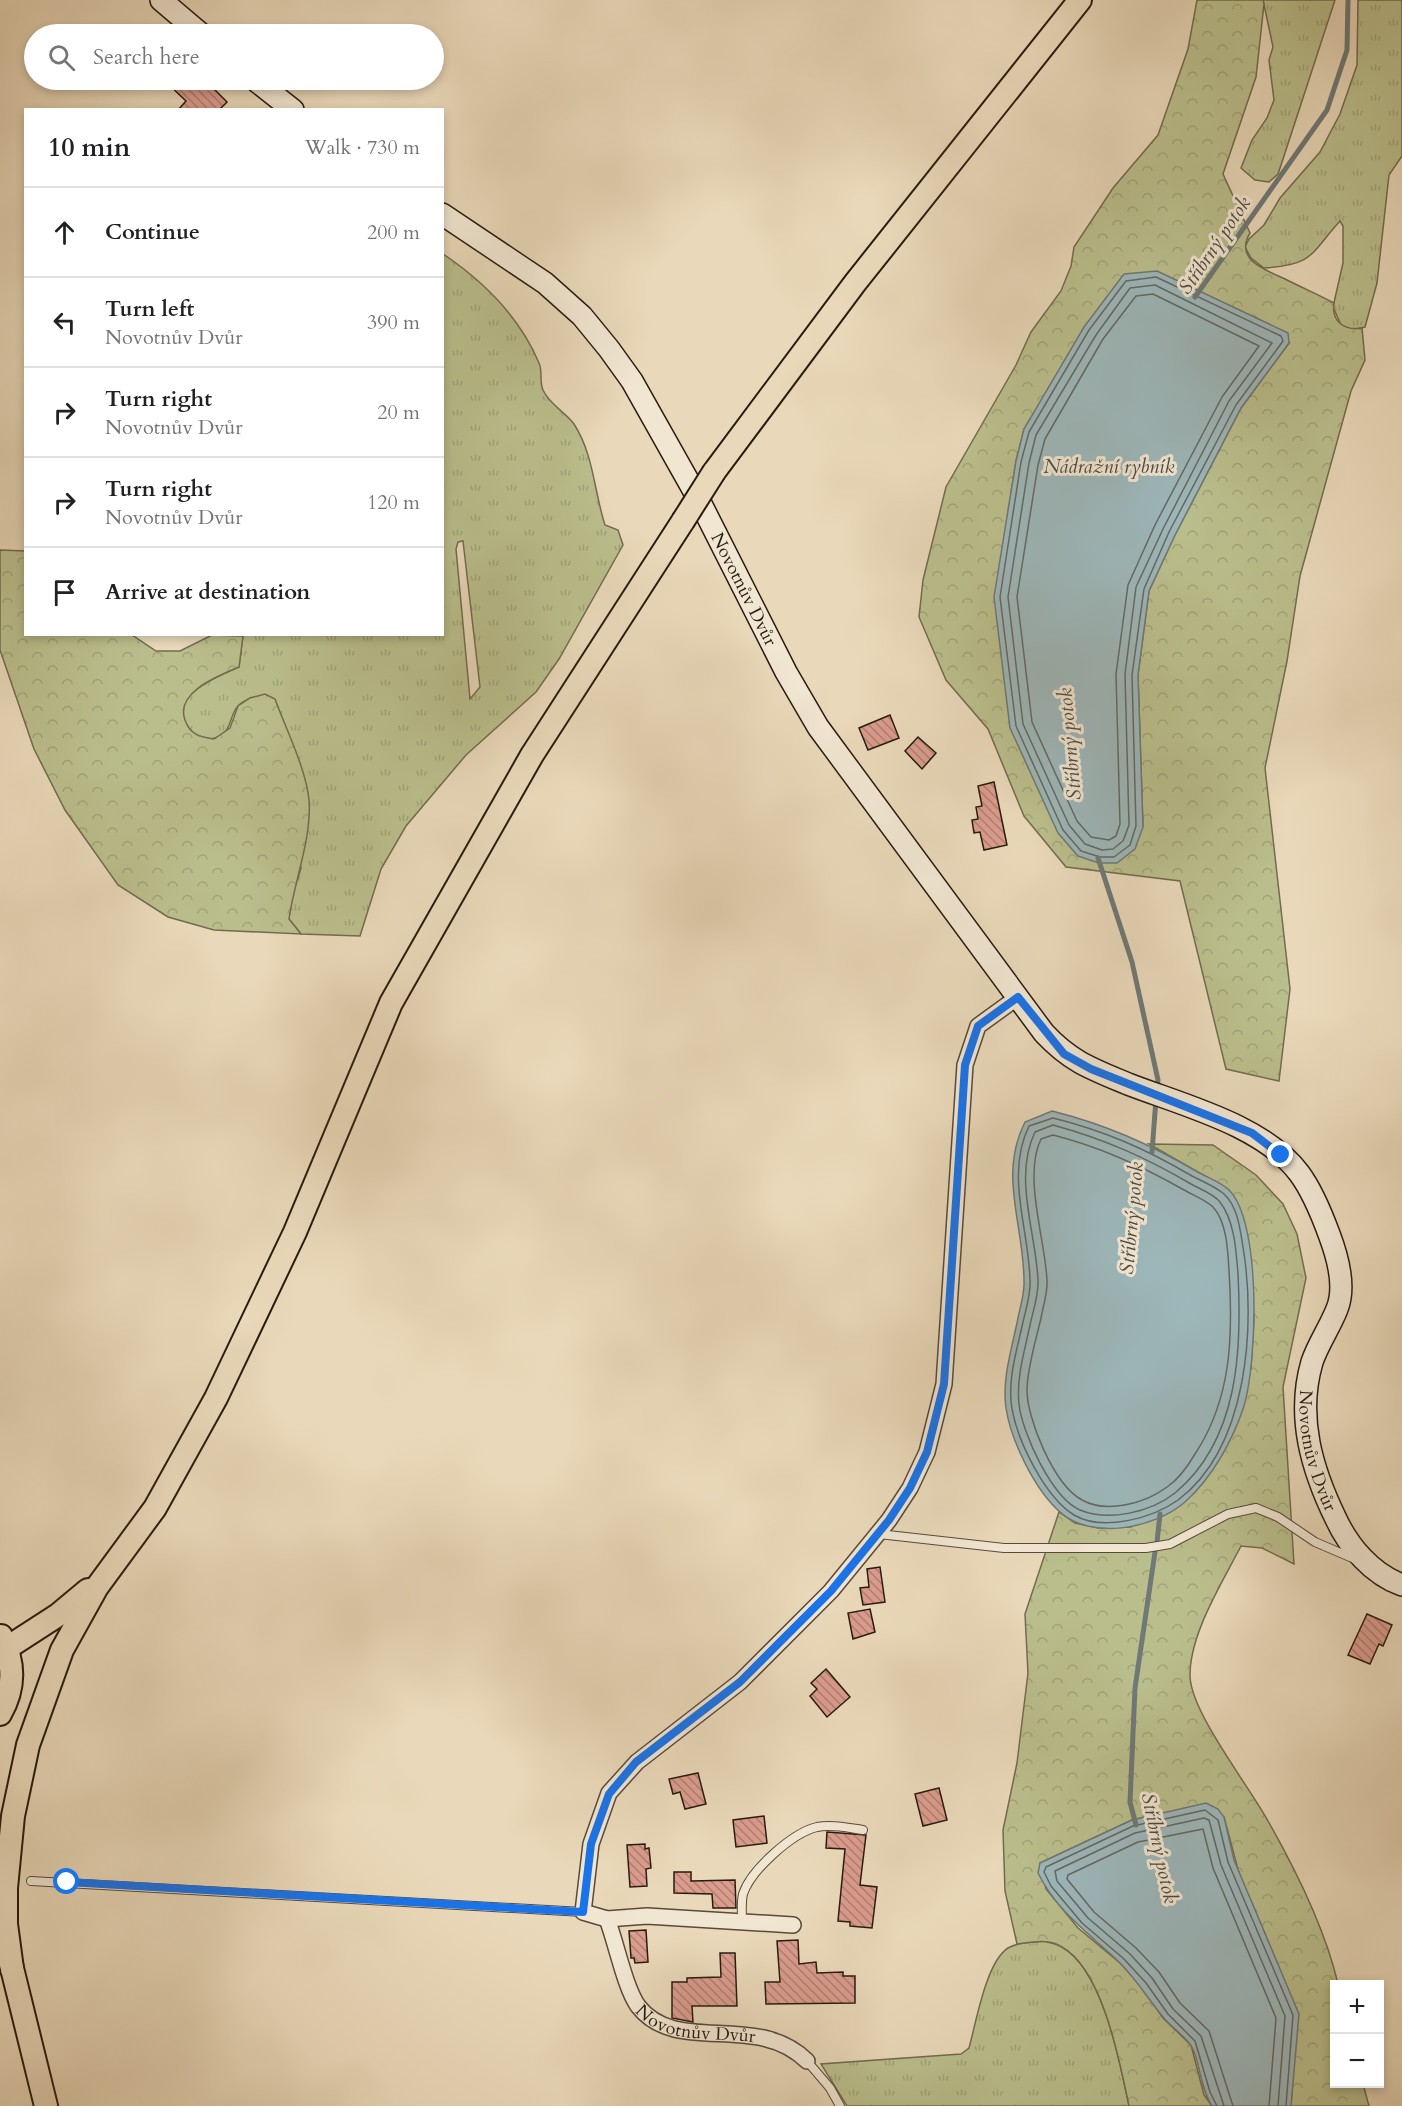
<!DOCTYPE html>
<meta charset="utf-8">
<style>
:root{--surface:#fff;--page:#f2f2f2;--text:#202124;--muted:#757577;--line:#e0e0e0}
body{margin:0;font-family:Cardo,serif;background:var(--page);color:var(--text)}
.controls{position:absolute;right:18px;bottom:18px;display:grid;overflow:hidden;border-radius:0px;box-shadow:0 3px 9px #0003}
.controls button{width:54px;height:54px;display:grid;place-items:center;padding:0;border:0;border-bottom:2px solid var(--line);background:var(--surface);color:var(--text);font:30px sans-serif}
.stop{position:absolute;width:18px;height:18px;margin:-14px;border:4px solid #1a73e8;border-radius:50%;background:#fff}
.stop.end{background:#1a73e8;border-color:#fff;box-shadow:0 2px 6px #0008}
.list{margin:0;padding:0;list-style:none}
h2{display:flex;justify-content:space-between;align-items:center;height:78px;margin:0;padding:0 24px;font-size:26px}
h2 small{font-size:20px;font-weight:400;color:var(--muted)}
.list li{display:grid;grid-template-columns:39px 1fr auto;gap:18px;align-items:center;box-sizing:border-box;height:90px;padding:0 24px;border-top:2px solid var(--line)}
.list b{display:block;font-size:22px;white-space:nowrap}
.list p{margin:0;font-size:20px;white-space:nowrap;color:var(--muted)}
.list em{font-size:20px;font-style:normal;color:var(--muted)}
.icon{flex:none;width:33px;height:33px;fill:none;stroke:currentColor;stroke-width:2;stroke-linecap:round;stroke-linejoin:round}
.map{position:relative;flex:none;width:1402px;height:2106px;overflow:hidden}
.search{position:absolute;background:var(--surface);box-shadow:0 3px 9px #0003;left:24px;top:24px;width:420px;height:66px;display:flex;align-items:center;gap:15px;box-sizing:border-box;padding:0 21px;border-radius:33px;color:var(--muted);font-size:22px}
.panel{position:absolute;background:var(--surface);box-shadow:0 3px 9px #0003;left:24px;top:108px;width:420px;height:528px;border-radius:0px}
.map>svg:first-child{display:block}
.grass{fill:url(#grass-tufts);stroke:#726c4e;stroke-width:1.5;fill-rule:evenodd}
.forest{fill:url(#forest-crowns);stroke:#726c4e;stroke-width:1.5;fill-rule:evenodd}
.water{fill:#9db7ba;stroke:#6f7976;stroke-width:1.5}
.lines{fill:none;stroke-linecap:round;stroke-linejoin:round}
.shore{stroke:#636964;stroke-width:1.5}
.stream{stroke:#6f7976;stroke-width:5}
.building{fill:url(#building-back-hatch);stroke:#291b0f;stroke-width:1.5}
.lane-casing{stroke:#594a3a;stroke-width:10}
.street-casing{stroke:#594a3a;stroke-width:18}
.secondary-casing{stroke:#291b0f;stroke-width:24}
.primary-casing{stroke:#291b0f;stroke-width:26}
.lane{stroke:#f1e6d2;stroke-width:8}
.street{stroke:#f1e6d2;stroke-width:15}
.secondary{stroke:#f1e6d2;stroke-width:21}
.primary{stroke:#e9d8b9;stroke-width:22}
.primary-bridge-casing{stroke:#291b0f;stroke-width:26;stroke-linecap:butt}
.primary-bridge{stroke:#e9d8b9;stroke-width:22}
.route{stroke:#1a73e8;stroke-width:8}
.labels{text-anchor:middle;stroke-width:6;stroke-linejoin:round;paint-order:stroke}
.street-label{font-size:18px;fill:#291b0f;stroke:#f1e6d2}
.water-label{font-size:20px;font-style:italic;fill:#4c4a42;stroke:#f1e6d2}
</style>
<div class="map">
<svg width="1402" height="2106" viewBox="0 0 1402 2106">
<defs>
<pattern id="grass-tufts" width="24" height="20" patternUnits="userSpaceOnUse" patternTransform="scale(1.5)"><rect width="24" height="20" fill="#babe8c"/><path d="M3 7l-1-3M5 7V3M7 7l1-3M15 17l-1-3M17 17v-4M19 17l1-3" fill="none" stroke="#a0a378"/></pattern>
<pattern id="forest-crowns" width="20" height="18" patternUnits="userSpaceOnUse" patternTransform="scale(1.5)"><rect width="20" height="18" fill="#babe8c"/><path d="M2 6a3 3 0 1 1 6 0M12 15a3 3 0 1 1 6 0" fill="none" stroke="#a0a378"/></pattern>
<pattern id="building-back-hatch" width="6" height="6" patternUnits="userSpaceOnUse" patternTransform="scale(1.5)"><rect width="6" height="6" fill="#da9c8d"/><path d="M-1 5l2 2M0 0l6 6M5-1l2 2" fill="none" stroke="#b17e72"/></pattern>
</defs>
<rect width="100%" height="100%" fill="#e9d8b9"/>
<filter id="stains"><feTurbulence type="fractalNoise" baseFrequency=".00333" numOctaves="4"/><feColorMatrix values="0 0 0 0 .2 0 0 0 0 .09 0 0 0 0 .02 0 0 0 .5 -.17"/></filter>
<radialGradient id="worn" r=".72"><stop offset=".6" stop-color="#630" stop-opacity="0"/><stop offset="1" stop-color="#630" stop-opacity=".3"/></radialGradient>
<g class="grass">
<polygon points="1263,0 1335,0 1285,153 1278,174 1269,182 1255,180 1241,168 1252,140 1267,118 1274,100 1269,60 1273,47"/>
<path d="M1358 0H1402V156L1389 175 1377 283 1365 327 1351 330 1341 325 1333 307 1343 263V226L1340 221C1310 254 1314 265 1264 268L1251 258 1245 247 1249 239 1264 225 1280 198 1320 152 1340 114 1357 65Z"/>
<path d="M443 254C483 281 520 318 539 363 543 371 539 382 543 390 549 404 565 412 574 424 594 455 594 492 605 525L618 530 623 545 559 659 536 692 466 755 406 826 381 869 360 936 301 934 289 919 291 900 301 868 250 698C247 700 240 703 238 706 228 717 233 733 215 738 195 745 173 715 187 699 199 684 221 675 239 667L243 635 442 634ZM463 541 480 687 470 699 456 549 458 542Z"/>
<path d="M1045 1941C1050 1943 1057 1944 1062 1947 1103 1970 1120 2063 1129 2106H847L821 2064 961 2054 969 2048C976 2023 986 1962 1008 1948 1019 1942 1032 1942 1045 1941Z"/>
</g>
<g class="forest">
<path d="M1197 0H1263L1264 4 1256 77 1223 174 1250 233C1233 261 1269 271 1287 280 1303 288 1319 295 1334 303 1331 322 1345 331 1362 328L1365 360 1351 391 1300 576 1287 661 1265 768 1290 989 1279 1081 1226 1069 1180 881 1066 867 1024 816 988 729 946 680 919 617 923 580 946 487 1016 365 1031 332 1061 291 1071 266 1074 247 1113 188 1158 135 1188 49ZM1289 343 1241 408 1175 535 1149 591 1138 675 1143 827 1008 513 1016 461 1024 429 1054 381Z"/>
<path d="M0 550 25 551 26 634 132 635 156 651H180L212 635 243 636 239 667C218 676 175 692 185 720 190 735 200 737 214 739L230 728 238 706 250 698 265 694 275 699C286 729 306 769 309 800 312 838 294 882 289 919L301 934 214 930 168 917 118 885 65 810 34 749 0 650Z"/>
<path d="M1149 1144 1213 1145 1256 1175 1283 1204 1297 1234 1306 1278 1283 1387 1294 1564 1262 1548 1241 1546C1222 1583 1189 1635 1190 1677 1192 1714 1249 1786 1268 1821 1297 1872 1325 1928 1338 1984H1334V2084H1363L1369 2106H1291L1293 2075 1224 1817 1164 1813 1132 1820 1040 1863 1046 1889 1078 1928 1120 1963 1141 1986 1163 2018 1191 2045 1204 2095 1212 2106H1129C1120 2063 1103 1970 1062 1947 1048 1938 1032 1942 1017 1944L1005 1891 1003 1830 1017 1763 1028 1673 1025 1614 1059 1512 1075 1523 1099 1528 1131 1527 1222 1455 1243 1406 1251 1368 1254 1319 1250 1258 1229 1190Z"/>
</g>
<g class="water">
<polygon points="1157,271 1288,333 1289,343 1241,408 1175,535 1149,591 1138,675 1143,827 1135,849 1117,863 1099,863 1078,856 1058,833 1010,728 994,597 1016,461 1024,429 1084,327 1124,274"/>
<path d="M1052 1111C1107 1125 1147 1143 1196 1171 1206 1177 1221 1182 1229 1190 1262 1223 1257 1363 1244 1406 1233 1440 1212 1478 1185 1502 1155 1528 1092 1541 1060 1512 1035 1490 1011 1441 1006 1408 1002 1380 1011 1351 1017 1323 1019 1310 1025 1294 1024 1281 1024 1224 998 1176 1025 1122Z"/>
<path d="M1206 1803 1218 1809 1224 1817 1234 1860 1299 2014 1291 2106H1212C1199 2087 1200 2056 1189 2043 1181 2033 1170 2026 1163 2017 1148 1999 1137 1980 1120 1963 1089 1933 1058 1913 1038 1873L1040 1863 1132 1820Z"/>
</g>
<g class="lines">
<g class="shore">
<polygon points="1156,277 1281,336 1283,341 1236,405 1169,532 1144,589 1132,675 1136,826 1130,845 1114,857 1100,857 1081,851 1063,830 1016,726 1000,597 1021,462 1029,432 1089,330 1126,281"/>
<polygon points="1155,285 1272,343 1229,401 1163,529 1136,587 1125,674 1129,825 1123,841 1113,849 1102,850 1085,844 1069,825 1023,724 1008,597 1029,463 1036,435 1096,335 1130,288"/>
<polygon points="1153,294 1259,346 1222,397 1155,525 1128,585 1116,674 1120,824 1116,836 1109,840 1091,837 1077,821 1032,722 1017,597 1038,465 1045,439 1103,339 1136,296"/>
<path d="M1053 1118C1105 1131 1146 1149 1192 1176 1202 1181 1216 1187 1224 1194 1238 1207 1240 1229 1243 1247 1256 1325 1248 1448 1178 1500 1153 1518 1103 1532 1074 1515 1045 1497 1018 1442 1012 1409 1007 1380 1017 1350 1023 1322 1026 1309 1031 1294 1030 1280 1029 1229 1005 1175 1029 1126Z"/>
<path d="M1053 1125C1104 1139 1145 1157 1191 1184 1200 1189 1214 1194 1220 1202 1235 1222 1236 1251 1238 1274 1242 1349 1239 1440 1175 1493 1151 1512 1109 1522 1080 1510 1052 1498 1022 1433 1019 1404 1016 1377 1025 1350 1030 1325 1033 1311 1039 1294 1038 1280 1036 1233 1013 1177 1035 1132Z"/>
<path d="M1053 1135C1101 1147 1142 1166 1184 1190 1193 1195 1206 1200 1213 1207 1227 1222 1228 1252 1229 1271 1233 1335 1232 1398 1195 1454 1188 1466 1179 1479 1167 1487 1146 1503 1107 1514 1082 1500 1054 1485 1026 1418 1027 1388 1028 1365 1036 1340 1041 1318 1043 1306 1048 1292 1047 1280 1045 1239 1023 1176 1041 1139Z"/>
<polyline points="1217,2106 1210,2092 1195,2041 1168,2014 1146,1983 1124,1959 1082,1923 1051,1886 1044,1872 1046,1867 1133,1826 1205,1810 1218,1820 1228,1862 1293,2015 1286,2106"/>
<polyline points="1224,2106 1201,2036 1173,2009 1152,1978 1130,1954 1088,1918 1057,1881 1055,1871 1135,1833 1204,1818 1209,1820 1221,1865 1285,2016 1278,2106"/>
<polyline points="1233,2106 1209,2031 1180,2003 1159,1972 1136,1948 1094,1912 1067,1879 1068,1875 1138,1842 1203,1829 1213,1868 1276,2018 1269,2106"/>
</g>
<g class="stream">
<polyline points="1195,297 1327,110 1347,50 1348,0"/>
<polyline points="1098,858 1132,962 1158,1080 1157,1090"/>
<polyline points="1152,1152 1156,1099"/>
<polyline points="1157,1542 1160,1514"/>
<polyline points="1136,1825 1130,1802 1135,1688 1155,1552"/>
</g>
</g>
<g class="building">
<polygon points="164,80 205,80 227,102 219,110 178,110 186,101"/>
<polygon points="890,715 899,738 868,750 859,728"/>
<polygon points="918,737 936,753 922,769 905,751"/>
<polygon points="994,782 1007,845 984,850 980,832 974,833 972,820 978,819 976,807 982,806 978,786"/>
<polygon points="880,1567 885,1602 863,1605 860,1588 869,1587 867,1569"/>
<polygon points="870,1609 875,1632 853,1639 848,1613"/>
<polygon points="1367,1614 1392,1625 1383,1646 1379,1644 1370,1664 1348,1655"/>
<polygon points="826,1669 850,1697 827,1717 810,1696 817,1689 811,1683"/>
<polygon points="698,1773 706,1804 685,1809 680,1792 673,1794 669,1779"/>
<polygon points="939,1788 947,1820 923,1826 915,1794"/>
<polygon points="764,1816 767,1843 736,1847 733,1820"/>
<polygon points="827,1832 866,1835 860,1885 877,1887 872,1928 850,1926 850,1922 838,1921 845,1849 826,1848"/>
<polygon points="645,1844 645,1849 649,1848 651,1868 646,1869 647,1886 630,1887 627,1845"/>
<polygon points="674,1872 691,1872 691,1881 735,1880 736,1908 713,1908 712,1894 674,1893"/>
<polygon points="646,1930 648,1962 635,1963 634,1958 631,1958 629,1931"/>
<polygon points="798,1940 799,1964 816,1962 817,1973 843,1972 843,1976 855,1976 855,2003 766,2004 765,1982 780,1982 777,1941"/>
<polygon points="720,1953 735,1953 737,2006 692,2006 693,2022 672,2018 672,1982 687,1982 687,1978 721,1977"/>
</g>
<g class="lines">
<g class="lane-casing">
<g id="lane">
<polyline points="879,1534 1004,1548 1146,1548 1170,1544 1228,1514 1256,1508 1278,1517 1315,1542 1357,1560"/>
<polyline points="31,1881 583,1912"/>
<path d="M742 1922C742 1913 741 1902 743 1894 751 1870 792 1833 817 1827 832 1824 848 1828 863 1830"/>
<polyline points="807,2061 830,2088 840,2106"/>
</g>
</g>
<g class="street-casing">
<g id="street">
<path id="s1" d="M607 1919C616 1942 625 1988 638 2006 676 2056 757 2011 807 2061"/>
<polyline points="793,1925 647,1916 607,1919 583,1912 591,1844 609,1793 637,1762 740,1682 831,1591 889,1520 910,1488 927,1452 944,1384 965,1065 978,1026 1018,997"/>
</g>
</g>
<g class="secondary-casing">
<g id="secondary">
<polyline points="161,0 201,34"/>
<polyline points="255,80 293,110"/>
<path id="s2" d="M442 214 545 283 582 316 609 349 632 381 699 500 786 672 818 727 1044 1033C1071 1062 1092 1069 1128 1084 1182 1105 1263 1125 1299 1173 1311 1189 1322 1215 1329 1234 1337 1255 1346 1287 1337 1309 1330 1327 1318 1344 1312 1362 1296 1417 1312 1470 1336 1519 1349 1547 1372 1574 1402 1585"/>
</g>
</g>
<g class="primary-casing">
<g id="primary">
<polyline points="714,472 855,283 1080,0"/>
<polyline points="7,1648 58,1615 88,1590"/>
<path d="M0 1714C15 1688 15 1663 1 1636"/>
<polyline points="9,1956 46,2106"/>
<polyline points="12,1969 6,1924 6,1888 13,1816 28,1745 62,1650 97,1587 155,1508 216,1398 295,1232 391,1003 532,755 683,521"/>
</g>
</g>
<use href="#lane" class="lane"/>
<use href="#street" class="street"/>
<use href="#secondary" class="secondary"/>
<use href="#primary" class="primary"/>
<g class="primary-bridge-casing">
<polyline id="primary-bridge" points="683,521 714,472"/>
</g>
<use href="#primary-bridge" class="primary-bridge"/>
</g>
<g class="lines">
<polyline class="route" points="67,1882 583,1912 591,1844 609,1794 636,1762 740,1682 831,1591 889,1520 910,1488 927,1452 944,1384 965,1065 978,1026 1018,997 1064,1054 1091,1069 1252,1133 1281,1155"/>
</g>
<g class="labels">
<g class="street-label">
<text dy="6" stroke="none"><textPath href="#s2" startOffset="492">Novotnův Dvůr</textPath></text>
<text dy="6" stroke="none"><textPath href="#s2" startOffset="1618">Novotnův Dvůr</textPath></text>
<text dy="6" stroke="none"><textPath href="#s1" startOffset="156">Novotnův Dvůr</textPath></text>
</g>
<g class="water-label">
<text transform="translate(1214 245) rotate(-56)" y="7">Stříbrný potok</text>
<text x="1109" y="473">Nádražní rybník</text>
<text transform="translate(1069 744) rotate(-95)" y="7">Stříbrný potok</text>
<text transform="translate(1131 1218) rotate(-85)" y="7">Stříbrný potok</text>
<text transform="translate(1160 1848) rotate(78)" y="7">Stříbrný potok</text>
</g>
</g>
<rect width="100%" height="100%" filter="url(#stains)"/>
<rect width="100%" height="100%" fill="url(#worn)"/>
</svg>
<div class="controls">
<button>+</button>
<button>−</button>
</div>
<div class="stop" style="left:67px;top:1882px"></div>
<div class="stop end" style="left:1281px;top:1155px"></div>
<div class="search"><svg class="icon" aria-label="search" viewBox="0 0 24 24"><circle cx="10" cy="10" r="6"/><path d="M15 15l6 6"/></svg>Search here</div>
<section class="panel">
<h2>10 min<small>Walk · 730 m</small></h2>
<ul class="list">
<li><svg class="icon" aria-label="ahead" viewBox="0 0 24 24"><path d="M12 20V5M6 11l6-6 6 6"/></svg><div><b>Continue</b></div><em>200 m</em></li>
<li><svg class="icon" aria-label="left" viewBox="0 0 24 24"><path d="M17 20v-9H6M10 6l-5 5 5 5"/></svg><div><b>Turn left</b><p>Novotnův Dvůr</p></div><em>390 m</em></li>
<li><svg class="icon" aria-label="right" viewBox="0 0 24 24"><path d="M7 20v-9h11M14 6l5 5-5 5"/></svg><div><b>Turn right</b><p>Novotnův Dvůr</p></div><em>20 m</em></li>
<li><svg class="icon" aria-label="right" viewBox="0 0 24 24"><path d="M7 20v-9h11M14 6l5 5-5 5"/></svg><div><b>Turn right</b><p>Novotnův Dvůr</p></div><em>120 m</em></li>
<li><svg class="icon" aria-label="arrive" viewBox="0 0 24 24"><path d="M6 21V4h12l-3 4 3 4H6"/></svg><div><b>Arrive at destination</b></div></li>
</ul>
</section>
</div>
